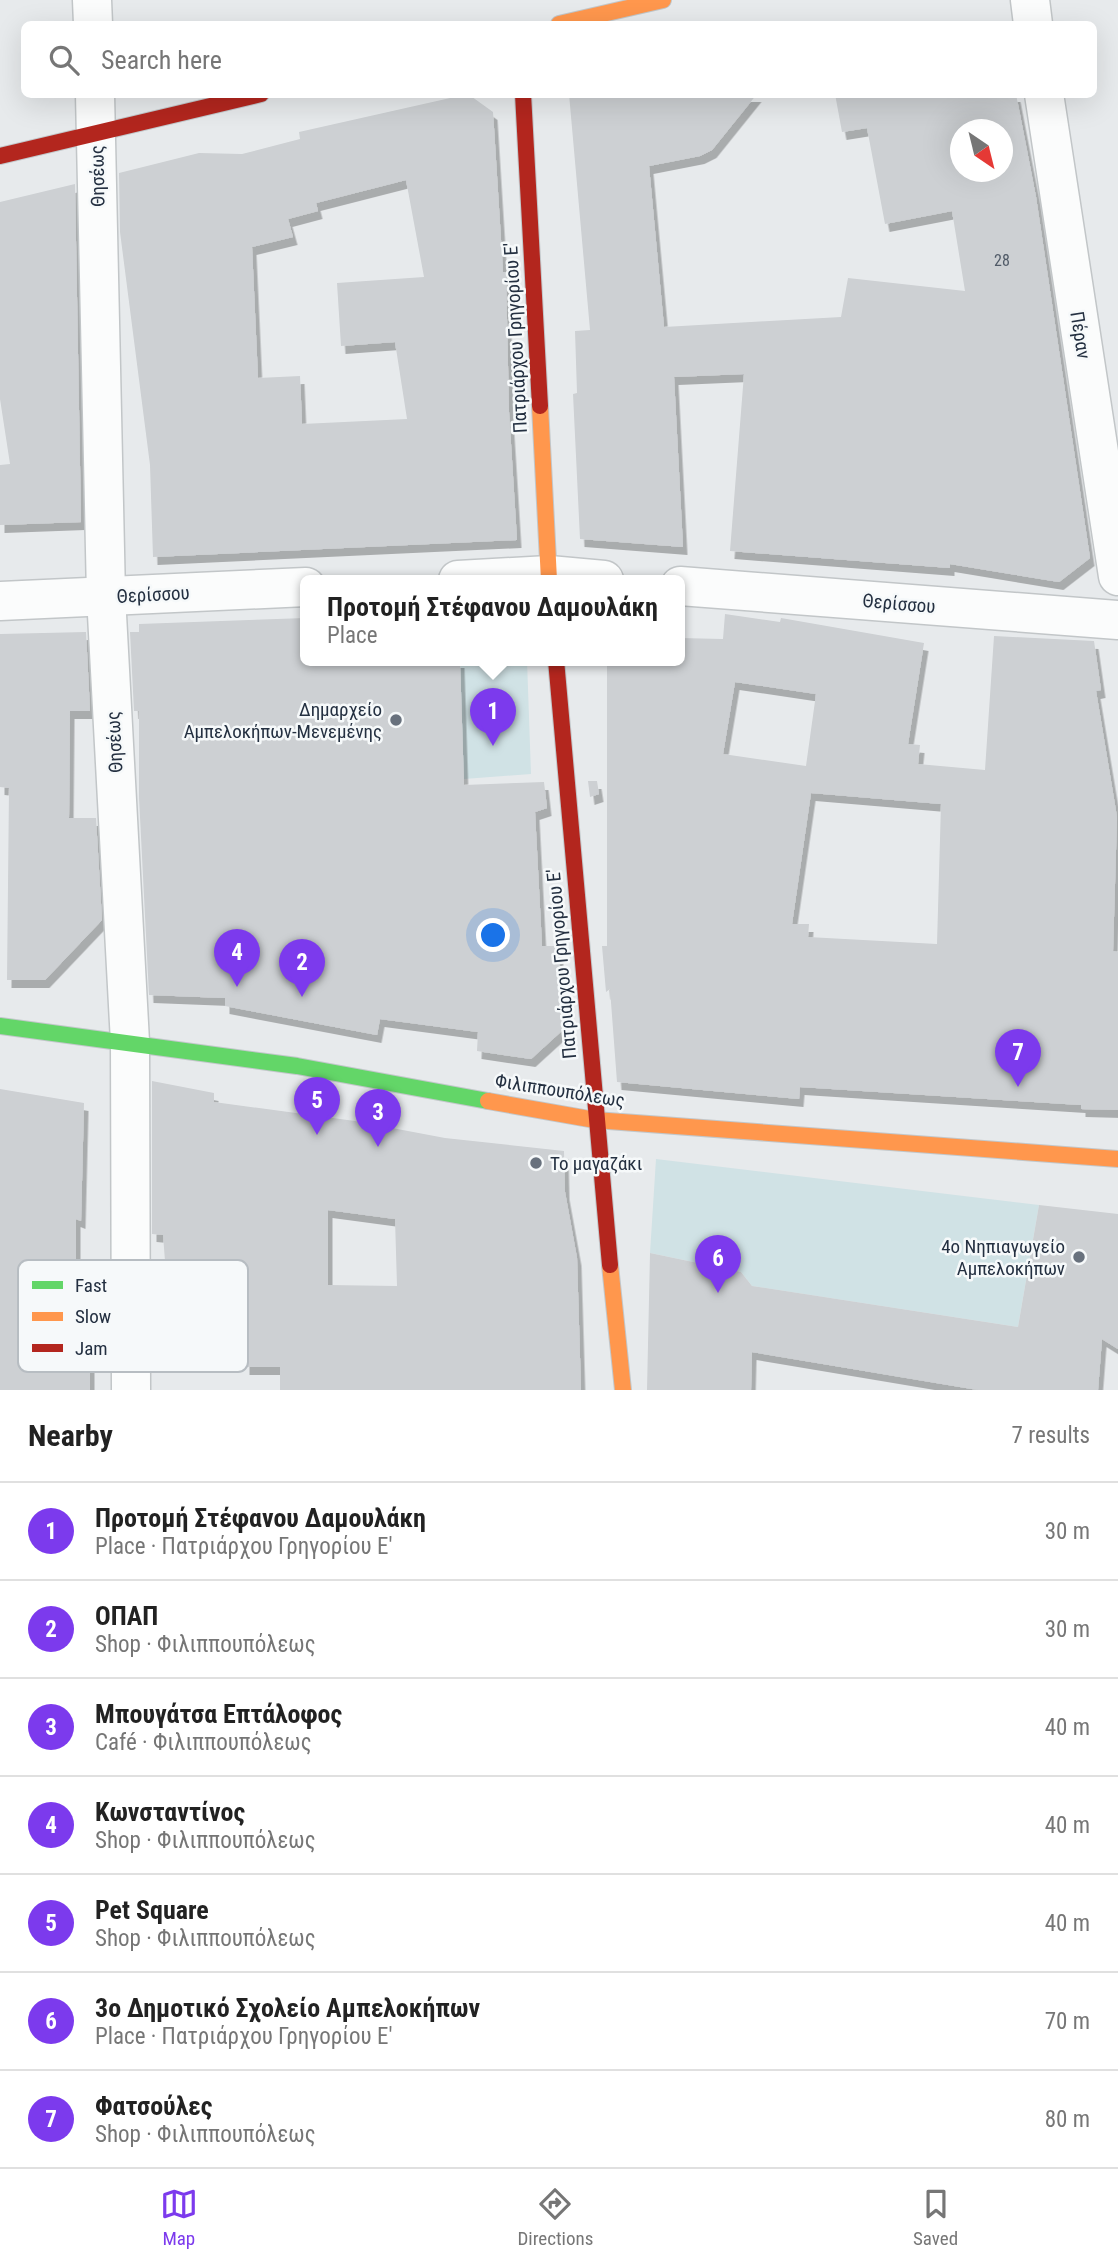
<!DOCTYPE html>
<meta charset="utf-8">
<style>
:root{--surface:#fff;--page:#f2f2f2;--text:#222;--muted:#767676;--line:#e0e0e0;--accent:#7c3aed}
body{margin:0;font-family:"Roboto Condensed",sans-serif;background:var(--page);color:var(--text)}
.compass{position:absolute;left:950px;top:119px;width:63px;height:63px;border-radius:50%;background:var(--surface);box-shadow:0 7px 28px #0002;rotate:145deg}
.you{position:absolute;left:494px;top:936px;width:24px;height:24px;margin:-18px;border:5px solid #fff;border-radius:50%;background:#1a73e8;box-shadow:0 0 0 10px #1a73e833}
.badge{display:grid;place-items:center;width:46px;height:46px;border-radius:50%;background:var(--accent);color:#fff;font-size:23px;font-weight:700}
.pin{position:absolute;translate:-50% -58px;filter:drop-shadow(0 2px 4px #0008)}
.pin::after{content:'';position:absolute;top:37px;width:24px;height:21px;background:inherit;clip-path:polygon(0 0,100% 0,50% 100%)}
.popup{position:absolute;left:300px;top:575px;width:385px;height:91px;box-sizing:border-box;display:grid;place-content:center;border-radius:10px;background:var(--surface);filter:drop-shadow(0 2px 5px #0005);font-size:23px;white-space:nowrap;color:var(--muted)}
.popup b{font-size:26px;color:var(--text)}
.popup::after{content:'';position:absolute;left:50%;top:100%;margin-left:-14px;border:14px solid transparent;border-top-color:var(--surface)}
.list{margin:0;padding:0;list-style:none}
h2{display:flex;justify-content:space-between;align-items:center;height:91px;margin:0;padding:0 28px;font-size:30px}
h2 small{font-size:23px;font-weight:400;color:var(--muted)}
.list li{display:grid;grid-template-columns:46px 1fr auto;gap:21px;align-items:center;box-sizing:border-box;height:98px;padding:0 28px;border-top:2px solid var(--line)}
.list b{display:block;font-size:26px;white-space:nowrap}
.list p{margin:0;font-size:23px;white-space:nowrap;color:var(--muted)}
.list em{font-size:23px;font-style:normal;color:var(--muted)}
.icon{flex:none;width:38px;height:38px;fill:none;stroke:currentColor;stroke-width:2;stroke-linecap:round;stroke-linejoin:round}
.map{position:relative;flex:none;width:1118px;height:1390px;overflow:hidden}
.search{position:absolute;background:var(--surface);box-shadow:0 7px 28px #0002;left:21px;right:21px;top:21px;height:77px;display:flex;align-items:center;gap:18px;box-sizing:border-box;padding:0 24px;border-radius:10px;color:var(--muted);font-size:26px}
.sheet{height:777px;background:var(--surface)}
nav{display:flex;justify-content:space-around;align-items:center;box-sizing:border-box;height:98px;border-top:2px solid var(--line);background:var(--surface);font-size:19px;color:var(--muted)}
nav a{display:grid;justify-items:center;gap:4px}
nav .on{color:var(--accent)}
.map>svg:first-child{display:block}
.green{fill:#d0e2e5}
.building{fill:#cdd0d3;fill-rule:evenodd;filter:url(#shadow)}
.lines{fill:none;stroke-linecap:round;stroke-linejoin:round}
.street-casing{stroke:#c2c6c8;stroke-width:41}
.fast-casing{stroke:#c2c7ca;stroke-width:18}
.slow-casing{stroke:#c2c7ca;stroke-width:18}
.jam-casing{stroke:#c2c7ca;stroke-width:18}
.street{stroke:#fbfcfc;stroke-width:38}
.fast{stroke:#63d668;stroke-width:16}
.slow{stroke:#ff974d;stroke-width:16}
.jam{stroke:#b3261e;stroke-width:16}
.poi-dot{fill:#68717d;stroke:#f6f9fa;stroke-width:2.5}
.labels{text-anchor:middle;stroke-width:5;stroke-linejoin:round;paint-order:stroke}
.number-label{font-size:16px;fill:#505a67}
.street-label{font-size:19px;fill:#243041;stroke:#f6f9fa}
.poi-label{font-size:19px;fill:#243041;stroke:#f6f9fa;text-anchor:end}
.key{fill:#f6f9fa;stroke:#b7bdc2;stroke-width:2}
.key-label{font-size:19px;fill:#243041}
</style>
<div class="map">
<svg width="1118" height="1390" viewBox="0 0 1118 1390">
<defs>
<filter id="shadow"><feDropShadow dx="4.5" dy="8" stdDeviation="0" flood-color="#0004"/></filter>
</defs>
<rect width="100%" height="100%" fill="#e7eaec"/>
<g class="green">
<polygon points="460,660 527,660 531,774 464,779"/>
<polygon points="656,1159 1039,1205 1018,1327 752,1286 741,1272 650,1253"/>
</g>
<g class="building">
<path d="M468 94 493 112 503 272H506L509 412 517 540 153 557 150 465 120 232 119 173 199 153 242 154 300 139 299 132ZM406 180 424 277 337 283 341 346 395 342 407 419 302 424 300 376 258 378 252 247 293 237 288 219 318 211 316 203Z"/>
<path d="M569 94H757L712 150 700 156 649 166 664 327 841 317 848 278 965 291 952 211 885 224 867 128 842 132 835 94H1016L1036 197 1090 558 1059 582 950 564V568L730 551 744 374 674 377 683 547 580 539 573 394 577 393 575 331 590 330ZM961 130H1003V172H961Z"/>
<polygon points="75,184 81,522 0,525 0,465 10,464 0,399 0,202"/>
<path d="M725 614 780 622 781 618 924 643 908 744 920 745 918 764 985 770 994 636 1094 641 1101 690 1096 691 1117 817 1113 951 1118 952V1110L1081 1109V1105L800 1087 799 1099 617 1082 610 989 606 992 602 946H607V660H680V638L723 639ZM735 682 816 694 806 766 723 754ZM811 793 941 804 937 944 808 937 809 924H792Z"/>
<polygon points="305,618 306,660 460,660 464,785 544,782 547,808 535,812 542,946 558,946 565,1028 531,1059 477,1051 478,1032 380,1019 377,1035 225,1006 225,998 149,995 139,797 139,711 134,711 130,632 139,632 139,624"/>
<polygon points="86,632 90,711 70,711 69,818 96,818 102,920 45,980 7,980 9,788 0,787 0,634"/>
<polygon points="588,781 597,781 599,794 590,797"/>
<path d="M152 1081 214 1093V1102L355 1121 445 1138 564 1151 565 1192 577 1258 581 1390H280V1367H245V1355H167L168 1300 163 1235 152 1234ZM328 1210 395 1219 397 1286 328 1285Z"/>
<polygon points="0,1089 84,1103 81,1221 76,1219 76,1302 90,1301 90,1390 0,1390"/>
<polygon points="1039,1205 1118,1214 1118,1349 1102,1339 1098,1390 978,1390 752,1352 751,1390 647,1390 650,1253 741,1272 752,1286 1018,1327"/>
</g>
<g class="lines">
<g class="street-casing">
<g id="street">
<polyline points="92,0 93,24"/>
<polyline points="1030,0 1033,24"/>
<polyline points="95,94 106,596 130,1042 131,1390"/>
<polyline points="1044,94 1118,576"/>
<polyline points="458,580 549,575 604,580"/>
<polyline points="680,586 1118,620"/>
<polyline points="0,601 306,587"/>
</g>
</g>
<g class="fast-casing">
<polyline id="fast" points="0,1026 297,1066 488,1101"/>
</g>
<g class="slow-casing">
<g id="slow">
<polyline points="559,24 663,0"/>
<polyline points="540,406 549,580"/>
<polyline points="488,1101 595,1120 1118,1159"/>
<polyline points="610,1265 623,1390"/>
</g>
</g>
<g class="jam-casing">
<g id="jam">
<polyline points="523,94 540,406"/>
<polyline points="0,156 261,94"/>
<polyline points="556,660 610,1265"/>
</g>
</g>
<use href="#street" class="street"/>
<use href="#fast" class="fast"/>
<use href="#slow" class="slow"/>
<use href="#jam" class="jam"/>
</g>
<g class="poi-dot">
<circle cx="396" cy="720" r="7"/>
<circle cx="536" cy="1163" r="7"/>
<circle cx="1079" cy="1257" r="7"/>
</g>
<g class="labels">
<g class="number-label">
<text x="1002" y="266">28</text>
</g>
<g class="street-label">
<text transform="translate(97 176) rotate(-91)" y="7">Θησέως</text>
<text transform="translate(1081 335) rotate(81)" y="7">Πέραν</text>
<text transform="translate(515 338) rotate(-93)" y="7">Πατριάρχου Γρηγορίου Ε'</text>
<text transform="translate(153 594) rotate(-3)" y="7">Θερίσσου</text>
<text transform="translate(899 603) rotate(5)" y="7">Θερίσσου</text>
<text transform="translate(114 742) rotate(-93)" y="7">Θησέως</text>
<text transform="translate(561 964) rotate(-95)" y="7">Πατριάρχου Γρηγορίου Ε'</text>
<text transform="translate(560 1090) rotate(9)" y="7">Φιλιππουπόλεως</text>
</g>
<g class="poi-label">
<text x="382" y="716">Δημαρχείο<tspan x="382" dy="22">Αμπελοκήπων-Μενεμένης</tspan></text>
<text x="550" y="1170" text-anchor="start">Το μαγαζάκι</text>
<text x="1065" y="1253">4ο Νηπιαγωγείο<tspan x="1065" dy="22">Αμπελοκήπων</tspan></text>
</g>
</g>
<rect x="18" y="1260" width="230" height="112" rx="10" class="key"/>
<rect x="32" y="1281" width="31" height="8" fill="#63d668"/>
<rect x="32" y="1312" width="31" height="9" fill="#ff974d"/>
<rect x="32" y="1344" width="31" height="8" fill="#b3261e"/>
<g class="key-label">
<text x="75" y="1292">Fast</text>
<text x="75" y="1323">Slow</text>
<text x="75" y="1355">Jam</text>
</g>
</svg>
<svg class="compass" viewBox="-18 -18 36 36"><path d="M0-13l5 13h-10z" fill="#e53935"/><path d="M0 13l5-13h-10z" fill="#767676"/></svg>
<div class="you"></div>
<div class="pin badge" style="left:493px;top:746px">1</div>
<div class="popup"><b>Προτομή Στέφανου Δαμουλάκη</b>Place</div>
<div class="pin badge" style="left:302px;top:997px">2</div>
<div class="pin badge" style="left:378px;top:1147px">3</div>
<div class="pin badge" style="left:237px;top:987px">4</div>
<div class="pin badge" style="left:317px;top:1135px">5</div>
<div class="pin badge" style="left:718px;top:1293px">6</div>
<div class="pin badge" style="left:1018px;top:1087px">7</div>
<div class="search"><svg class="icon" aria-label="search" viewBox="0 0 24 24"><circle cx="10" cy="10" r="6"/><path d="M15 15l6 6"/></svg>Search here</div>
</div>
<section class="sheet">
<h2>Nearby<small>7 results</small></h2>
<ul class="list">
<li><span class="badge">1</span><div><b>Προτομή Στέφανου Δαμουλάκη</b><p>Place · Πατριάρχου Γρηγορίου Ε'</p></div><em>30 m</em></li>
<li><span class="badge">2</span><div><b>ΟΠΑΠ</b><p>Shop · Φιλιππουπόλεως</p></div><em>30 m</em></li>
<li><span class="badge">3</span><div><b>Μπουγάτσα Επτάλοφος</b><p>Café · Φιλιππουπόλεως</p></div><em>40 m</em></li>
<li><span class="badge">4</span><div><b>Κωνσταντίνος</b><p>Shop · Φιλιππουπόλεως</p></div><em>40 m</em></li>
<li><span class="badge">5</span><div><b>Pet Square</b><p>Shop · Φιλιππουπόλεως</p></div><em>40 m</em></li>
<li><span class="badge">6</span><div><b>3ο Δημοτικό Σχολείο Αμπελοκήπων</b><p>Place · Πατριάρχου Γρηγορίου Ε'</p></div><em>70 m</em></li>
<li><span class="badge">7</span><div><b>Φατσούλες</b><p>Shop · Φιλιππουπόλεως</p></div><em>80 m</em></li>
</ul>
</section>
<nav>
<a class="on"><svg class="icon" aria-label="map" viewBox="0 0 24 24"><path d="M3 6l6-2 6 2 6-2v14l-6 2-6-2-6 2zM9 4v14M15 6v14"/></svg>Map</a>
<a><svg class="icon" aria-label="directions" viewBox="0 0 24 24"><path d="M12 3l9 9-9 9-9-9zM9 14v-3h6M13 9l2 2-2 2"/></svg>Directions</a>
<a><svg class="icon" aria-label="saved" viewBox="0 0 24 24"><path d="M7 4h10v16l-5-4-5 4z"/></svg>Saved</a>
</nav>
